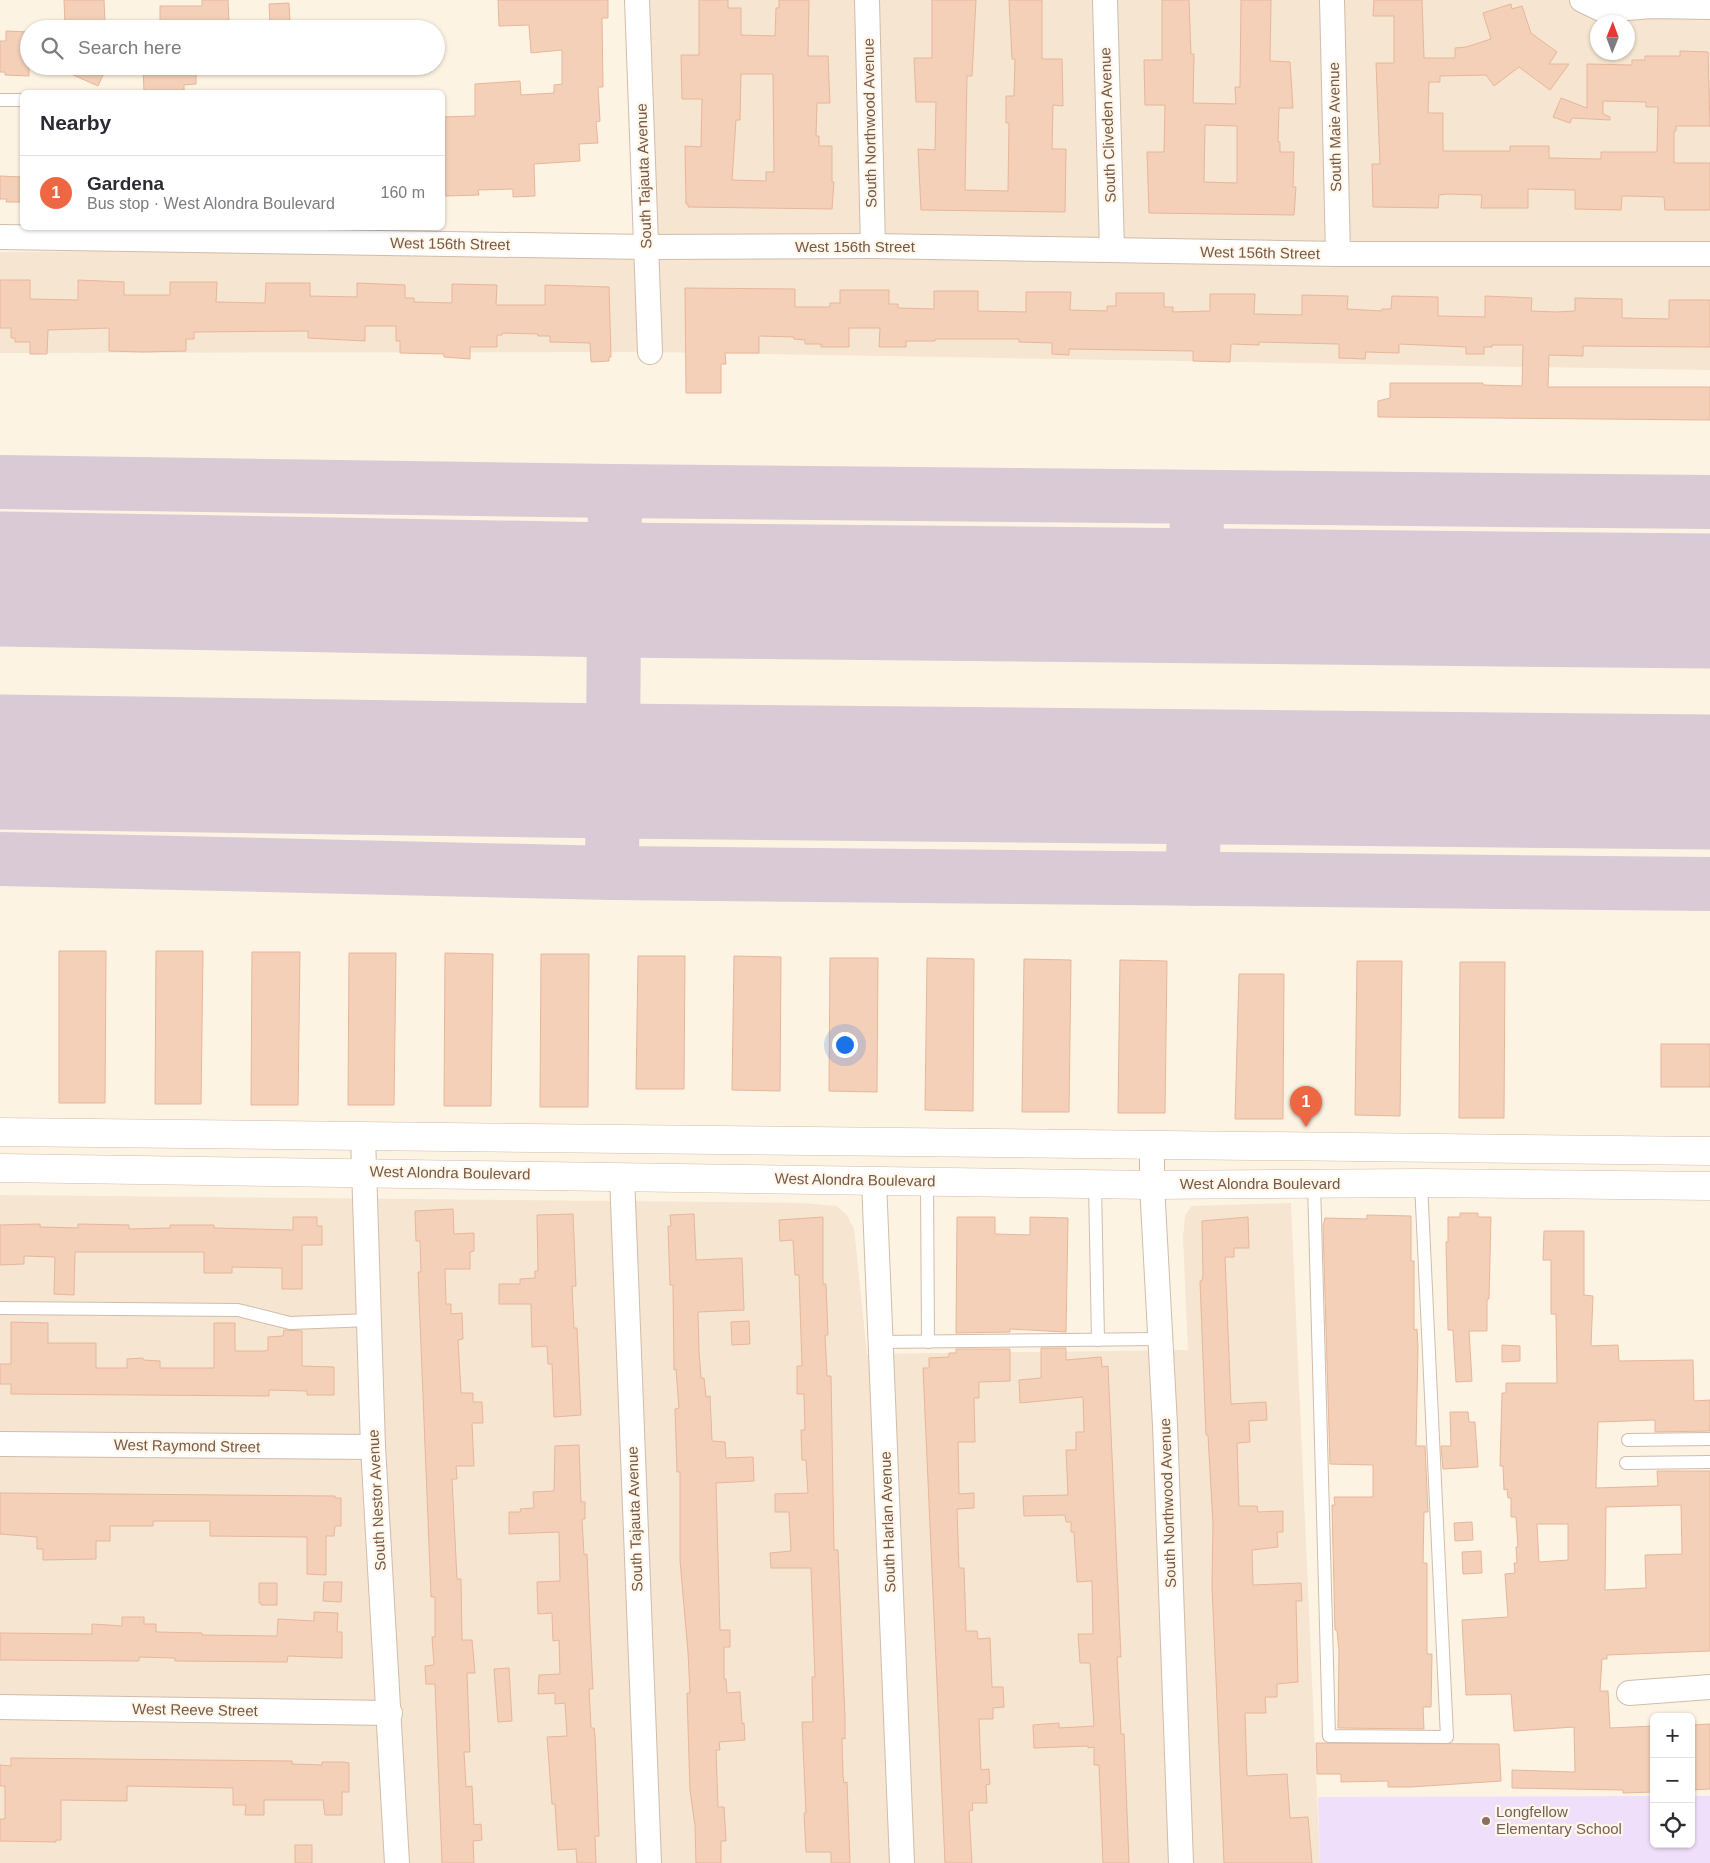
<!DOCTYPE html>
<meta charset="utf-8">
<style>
:root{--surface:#fff;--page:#f2f2f3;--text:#2b2b33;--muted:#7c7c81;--line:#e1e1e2;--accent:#ed6842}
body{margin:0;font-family:Arial,sans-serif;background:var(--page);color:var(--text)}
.controls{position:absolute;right:15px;bottom:15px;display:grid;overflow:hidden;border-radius:8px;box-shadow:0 1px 4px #0004}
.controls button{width:45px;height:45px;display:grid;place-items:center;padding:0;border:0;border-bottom:1px solid var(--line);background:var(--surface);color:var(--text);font:25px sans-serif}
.compass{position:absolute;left:1590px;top:15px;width:45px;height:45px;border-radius:50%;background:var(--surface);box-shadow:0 1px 4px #0004;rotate:1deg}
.you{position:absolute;left:844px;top:1044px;width:18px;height:18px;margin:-12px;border:4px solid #fff;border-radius:50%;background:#1a73e8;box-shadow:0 0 0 8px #1a73e833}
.badge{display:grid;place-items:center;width:32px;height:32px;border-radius:50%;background:var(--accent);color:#fff;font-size:16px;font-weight:700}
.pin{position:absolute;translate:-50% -41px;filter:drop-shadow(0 1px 2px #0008)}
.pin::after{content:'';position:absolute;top:26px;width:18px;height:15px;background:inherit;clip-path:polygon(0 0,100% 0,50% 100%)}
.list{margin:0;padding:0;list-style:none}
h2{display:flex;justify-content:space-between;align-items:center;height:65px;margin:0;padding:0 20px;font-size:21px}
h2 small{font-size:16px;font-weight:400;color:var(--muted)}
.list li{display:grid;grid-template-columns:32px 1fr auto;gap:15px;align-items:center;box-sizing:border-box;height:75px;padding:0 20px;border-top:1px solid var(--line)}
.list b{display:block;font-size:19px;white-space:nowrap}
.list p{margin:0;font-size:16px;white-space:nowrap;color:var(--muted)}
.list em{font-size:16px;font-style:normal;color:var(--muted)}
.icon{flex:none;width:28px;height:28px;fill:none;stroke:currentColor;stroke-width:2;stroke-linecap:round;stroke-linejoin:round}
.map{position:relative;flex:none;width:1710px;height:1863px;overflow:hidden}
.search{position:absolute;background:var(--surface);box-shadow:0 1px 4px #0004;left:20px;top:20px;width:425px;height:55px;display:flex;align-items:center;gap:12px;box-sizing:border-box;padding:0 18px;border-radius:28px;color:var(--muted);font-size:19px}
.panel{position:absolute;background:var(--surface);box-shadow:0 1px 4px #0004;left:20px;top:90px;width:425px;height:140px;border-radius:8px}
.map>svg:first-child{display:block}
.residential{fill:#f5e5d1;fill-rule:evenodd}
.education{fill:#f0dffa}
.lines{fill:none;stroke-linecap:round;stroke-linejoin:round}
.taxiway{stroke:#d9cad5;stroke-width:54}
.runway{stroke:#d9cad5;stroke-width:135}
.building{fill:#f4d0b9;stroke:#e7b699;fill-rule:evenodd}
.service-casing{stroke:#d1bcab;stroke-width:14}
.minor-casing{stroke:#d1bcab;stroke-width:26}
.secondary-casing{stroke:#d4bca9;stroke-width:29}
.service{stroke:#fff;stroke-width:12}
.minor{stroke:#fff;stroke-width:24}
.secondary{stroke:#fff;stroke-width:28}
.education-dot{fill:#8d6e63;stroke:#fff7ea;stroke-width:2}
.labels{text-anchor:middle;stroke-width:4.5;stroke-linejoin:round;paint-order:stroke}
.street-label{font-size:15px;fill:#775847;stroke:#fff7ea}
.education-label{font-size:15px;fill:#785e54;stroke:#fff7ea;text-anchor:start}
</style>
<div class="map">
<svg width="1710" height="1863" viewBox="0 0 1710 1863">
<rect width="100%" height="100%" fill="#fdf3e3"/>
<g class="residential">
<path d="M637 0H1582L1710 7V370L650 352 0 353V252L647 247ZM1598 22H1628V52H1598Z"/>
<polygon points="0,1195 804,1203 836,1206 847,1215 854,1229 867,1354 1188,1350 1183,1238 1185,1216 1191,1206 1291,1203 1320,1863 0,1863"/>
</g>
<polygon class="education" points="1654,1796 1654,1844 1691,1844 1691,1796 1710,1796 1710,1863 1320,1863 1318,1797"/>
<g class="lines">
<g class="taxiway">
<polyline points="0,482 615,491 1710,502"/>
<polyline points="1196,595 1197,498"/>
<polyline points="0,859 612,873 1710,884"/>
<polyline points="612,873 615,491"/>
<polyline points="1193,879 1194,776"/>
</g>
<g class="runway">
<polyline points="0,579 614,590 1710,601"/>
<polyline points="0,762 613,771 1710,782"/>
</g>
</g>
<g class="building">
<polygon points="64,0 104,0 105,23 65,24"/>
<polygon points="202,0 228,0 229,24 160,26 160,6 202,6"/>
<polygon points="498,0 608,0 608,18 602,18 603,87 598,87 600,121 596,122 598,143 579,144 580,161 534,164 535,196 513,197 513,189 478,190 479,195 446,196 446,194 442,194 442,117 475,116 475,84 520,81 521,95 554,93 554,85 562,84 562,50 531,53 529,25 499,26"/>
<path d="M699 0H728V8H741V35L775 36 776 8H779V0H809L808 56H828L830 103H817L816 136H819V146H832V182H834L832 209 688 207V204H686L685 146 701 147 702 99H682L681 55H699ZM741 74H773L774 172H766V181L732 180 736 120H740Z"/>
<polygon points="932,0 976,0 972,76 967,76 965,190 1008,191 1009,123 1006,123 1006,96 1014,96 1015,59 1012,59 1009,0 1042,0 1042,59 1062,59 1063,106 1053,105 1052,149 1066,149 1065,212 921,210 918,149 935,150 936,102 916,102 914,58 932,58"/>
<path d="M1162 0H1189L1191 54H1194L1193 103 1236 104 1235 87H1240L1241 0H1271L1270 61 1290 62 1293 108H1279L1278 142H1280V152H1294L1293 187H1296L1294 215 1149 213 1147 152H1164L1165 105H1145L1144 60H1162ZM1205 125 1237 126V183L1204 182Z"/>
<polygon points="1374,0 1422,0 1424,58 1455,58 1455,48 1466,47 1491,39 1483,13 1511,4 1512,9 1522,6 1531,33 1557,52 1549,64 1569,64 1550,90 1519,67 1494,86 1486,75 1440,76 1440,82 1429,82 1428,113 1443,113 1443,151 1510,151 1510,146 1549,146 1549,158 1601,159 1601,152 1657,152 1658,107 1646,107 1646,102 1603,101 1603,114 1610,117 1610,120 1572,118 1570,123 1553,117 1561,98 1587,108 1587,64 1632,65 1632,60 1645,60 1645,56 1680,56 1680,51 1708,52 1710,126 1676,126 1676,131 1674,131 1674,163 1710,163 1710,210 1665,210 1664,197 1631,196 1622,196 1621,210 1575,209 1575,190 1528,189 1528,208 1481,208 1482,195 1448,194 1439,195 1438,208 1373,207 1372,164 1380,164 1376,63 1394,63 1394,16 1373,16"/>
<polygon points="289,3 290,23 270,24 269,4"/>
<polygon points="6,31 29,32 29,76 5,75 5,72 0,72 0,41 6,41"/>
<polygon points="53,66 107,66 98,86"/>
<polygon points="143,66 196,66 196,84 184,85 184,92 144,92"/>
<polygon points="0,176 22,177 22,202 6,202 7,199 0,199"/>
<polygon points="0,280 30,280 30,299 78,300 78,280 124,282 124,295 170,295 170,282 217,282 216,302 265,303 266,283 310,283 310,296 357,297 357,283 405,285 405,298 414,298 414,302 452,303 452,284 497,285 496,305 545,305 545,285 609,287 611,357 609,357 609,361 591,362 590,343 550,342 550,336 538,336 538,334 502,333 502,335 497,335 497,347 470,347 470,359 444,357 444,354 400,353 400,341 396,341 396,326 365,326 365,341 308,338 308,331 194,332 194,339 186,339 186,351 143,352 109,351 109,328 48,330 47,354 30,354 30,342 15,342 15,338 11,338 11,328 0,328"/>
<polygon points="685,288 795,289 795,307 830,307 830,303 840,303 840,290 889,290 889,304 898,304 898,308 934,309 934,291 978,291 978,311 1026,312 1026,292 1071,292 1070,310 1107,311 1107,306 1116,306 1116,293 1164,293 1164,307 1173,307 1173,312 1210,311 1210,294 1255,294 1254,314 1302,315 1302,295 1348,296 1347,309 1382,311 1382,309 1391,309 1392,296 1438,297 1438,316 1485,317 1485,296 1532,298 1531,311 1556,312 1575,311 1575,298 1622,299 1622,318 1669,319 1669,300 1710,300 1710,347 1583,346 1583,356 1549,355 1548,387 1710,387 1710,420 1378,417 1378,401 1390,398 1390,383 1483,383 1483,385 1522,386 1523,345 1492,345 1492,347 1484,347 1484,354 1466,354 1466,347 1399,344 1399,353 1366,352 1365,359 1339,358 1339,344 1259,342 1259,345 1231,344 1230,362 1193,361 1193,351 1069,349 1069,355 1052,354 1052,343 1019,342 1019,339 935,339 935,341 906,341 906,347 879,347 880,328 849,328 849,347 821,347 821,344 805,344 805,340 794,339 794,337 759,336 759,353 725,353 726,364 721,364 721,393 686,393"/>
<polygon points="59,951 106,951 105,1103 59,1103"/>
<polygon points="156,951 203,951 201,1104 155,1104"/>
<polygon points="252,952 300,952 298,1105 251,1105"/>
<polygon points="349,953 396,953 394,1105 348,1105"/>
<polygon points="445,953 493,954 491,1106 444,1106"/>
<polygon points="541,954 589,954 588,1107 540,1107"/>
<polygon points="638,956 685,956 684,1089 636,1089"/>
<polygon points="734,956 781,957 780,1091 732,1090"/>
<polygon points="830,958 878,958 877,1092 829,1091"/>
<polygon points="927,958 974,959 973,1111 925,1110"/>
<polygon points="1024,959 1071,960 1069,1112 1022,1112"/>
<polygon points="1120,960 1167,961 1165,1113 1118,1113"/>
<polygon points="1357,961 1402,961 1400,1116 1355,1115"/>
<polygon points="1460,962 1505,962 1504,1118 1459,1118"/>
<polygon points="1239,974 1284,974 1283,1119 1235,1119"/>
<rect x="1661" y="1044" width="49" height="43"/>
<polygon points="453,1209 454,1234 474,1233 474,1251 470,1252 470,1269 445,1269 446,1304 451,1304 451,1314 462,1313 463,1339 458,1340 461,1393 473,1393 473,1402 482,1402 483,1423 472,1423 474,1466 456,1466 457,1479 452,1479 457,1579 461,1579 462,1640 472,1640 475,1673 467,1673 470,1752 464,1752 466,1787 472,1786 474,1825 481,1824 482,1840 473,1841 474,1863 442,1863 435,1684 426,1684 425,1666 434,1665 432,1637 435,1637 435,1597 431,1597 430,1569 418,1272 421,1272 420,1241 416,1241 415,1211"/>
<polygon points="1460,1213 1478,1213 1478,1217 1491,1217 1489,1299 1487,1299 1487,1331 1469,1331 1472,1381 1456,1382 1453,1330 1448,1330 1446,1242 1448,1242 1448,1217 1460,1217"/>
<polygon points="573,1214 576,1286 572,1286 574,1328 577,1328 581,1415 554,1417 552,1364 548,1364 547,1346 532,1347 531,1304 499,1304 499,1284 520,1284 520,1279 535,1278 535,1271 538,1271 537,1215"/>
<polygon points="694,1214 696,1260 742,1258 744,1310 698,1312 699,1351 701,1378 704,1378 706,1397 710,1396 712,1441 725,1442 726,1458 753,1457 754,1481 716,1483 720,1630 730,1630 730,1647 724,1647 724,1679 726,1679 727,1693 740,1692 742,1724 744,1723 745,1740 719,1742 720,1750 716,1750 718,1807 724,1807 726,1841 721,1841 721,1863 696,1863 695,1826 690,1790 687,1693 690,1693 688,1652 680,1560 680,1472 677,1472 675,1409 679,1408 676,1369 674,1370 673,1285 670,1285 668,1226 671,1226 670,1215"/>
<polygon points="1367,1215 1411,1216 1411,1261 1414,1261 1414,1330 1417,1329 1418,1347 1416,1446 1425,1446 1428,1512 1424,1512 1423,1563 1427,1563 1427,1654 1432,1654 1431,1707 1423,1707 1424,1729 1338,1728 1339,1651 1337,1630 1335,1630 1332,1505 1335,1505 1334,1497 1373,1497 1373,1465 1330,1464 1323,1226 1325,1218 1367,1219"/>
<polygon points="293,1217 317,1217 317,1226 322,1226 322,1245 302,1245 302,1289 282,1289 282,1268 232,1267 232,1273 204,1273 204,1252 75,1252 74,1295 54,1294 55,1257 24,1256 24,1264 0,1265 0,1225 40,1224 40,1227 78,1228 78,1224 129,1225 129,1229 170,1228 170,1225 214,1225 214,1228 293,1230"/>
<polygon points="823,1217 823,1284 826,1284 828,1335 825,1335 826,1355 827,1376 831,1376 834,1550 838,1550 845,1718 845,1739 842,1738 843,1776 844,1783 847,1782 850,1863 831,1863 831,1852 806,1852 804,1813 806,1813 802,1722 813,1722 812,1677 815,1677 811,1568 771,1568 770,1553 791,1551 789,1512 775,1512 775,1494 808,1493 806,1460 802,1460 801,1430 805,1430 804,1394 797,1394 797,1366 802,1366 799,1275 795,1275 793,1240 780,1241 779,1220"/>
<polygon points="957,1217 995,1217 995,1234 1030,1235 1030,1217 1068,1218 1066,1332 1010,1329 1010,1332 956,1333"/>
<polygon points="1248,1217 1249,1248 1234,1248 1234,1257 1225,1257 1231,1404 1266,1402 1267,1420 1249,1421 1250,1442 1237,1443 1239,1506 1257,1506 1258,1512 1283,1511 1283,1532 1277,1532 1278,1547 1252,1550 1253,1585 1301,1583 1302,1601 1296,1601 1298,1682 1277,1684 1277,1697 1265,1697 1266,1713 1245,1713 1247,1776 1287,1774 1290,1818 1308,1817 1312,1863 1224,1863 1212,1586 1213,1524 1208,1435 1206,1435 1200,1281 1202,1281 1203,1275 1202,1221"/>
<path d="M1544 1231H1584V1295L1593 1296 1591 1346 1618 1345 1619 1361 1693 1360 1694 1401 1710 1400V1431L1655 1432V1420L1598 1422 1596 1488 1658 1486 1657 1471H1710V1651L1607 1655V1659H1602L1600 1691H1608L1610 1728 1654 1726V1792L1623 1793V1790L1512 1788V1770L1575 1772 1574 1727 1514 1731 1511 1694 1466 1695 1462 1620 1508 1617 1505 1574 1515 1573 1514 1563H1517L1516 1547H1518L1516 1517H1511V1498H1508L1507 1489 1504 1490 1503 1466H1500L1502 1393H1506V1383H1557L1556 1314H1551V1260H1543ZM1681 1505 1682 1554 1645 1555 1646 1588 1605 1590 1606 1507ZM1537 1524H1568V1560L1539 1562Z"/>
<polygon points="749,1321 750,1344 732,1345 731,1322"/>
<polygon points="11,1322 48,1323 48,1343 96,1343 96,1368 127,1368 127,1359 143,1358 143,1360 160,1361 160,1368 214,1368 214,1323 235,1323 235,1351 265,1351 268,1350 268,1337 283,1336 284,1330 302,1331 302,1366 334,1367 334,1395 307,1395 307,1391 269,1390 269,1396 11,1394 11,1384 0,1384 0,1364 11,1364"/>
<polygon points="1502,1345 1520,1346 1520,1361 1502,1362"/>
<polygon points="1041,1348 1066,1348 1066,1360 1101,1357 1102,1367 1108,1366 1121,1657 1117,1657 1121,1734 1124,1734 1129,1863 1103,1863 1099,1765 1094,1765 1094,1747 1088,1748 1088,1746 1034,1748 1033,1725 1059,1723 1059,1728 1094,1726 1090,1663 1080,1663 1078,1634 1093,1634 1092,1581 1077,1582 1074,1532 1071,1532 1071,1522 1066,1522 1065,1515 1024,1516 1023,1496 1068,1495 1066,1450 1076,1450 1076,1432 1084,1432 1083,1397 1020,1403 1019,1380 1041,1378"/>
<polygon points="956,1349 1010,1349 1010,1381 979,1382 979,1398 974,1398 975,1442 958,1442 959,1494 974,1493 974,1508 957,1509 959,1568 964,1568 966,1631 977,1631 978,1639 990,1638 992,1687 1003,1687 1004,1707 993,1708 993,1719 979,1719 981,1770 989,1769 990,1784 986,1785 987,1803 972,1803 973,1810 969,1811 972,1863 945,1863 923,1368 929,1368 929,1358 949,1357 949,1353 956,1353"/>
<polygon points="1450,1412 1468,1412 1469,1422 1475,1422 1478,1467 1443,1469 1441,1446 1451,1446"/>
<polygon points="579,1445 581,1502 585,1502 585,1519 582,1519 584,1555 587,1554 590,1627 593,1689 589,1689 591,1728 594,1728 595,1736 599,1836 595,1836 596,1863 577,1863 576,1849 558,1850 555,1804 552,1804 547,1737 567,1736 565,1703 555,1704 555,1693 538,1694 539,1675 560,1674 559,1640 553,1641 552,1613 538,1614 537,1582 560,1581 559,1532 509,1534 509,1512 521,1512 520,1509 534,1508 533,1492 554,1491 555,1446"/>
<polygon points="0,1493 335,1496 335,1498 341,1498 341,1526 335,1526 334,1536 326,1536 326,1575 307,1574 307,1537 210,1536 210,1521 153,1521 153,1526 110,1526 110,1541 96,1541 96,1559 43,1560 43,1549 37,1549 37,1537 0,1534"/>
<polygon points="1472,1522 1473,1540 1455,1541 1454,1523"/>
<polygon points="1481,1551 1482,1573 1463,1574 1462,1552"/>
<polygon points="324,1582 342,1582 341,1602 323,1601"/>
<polygon points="259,1583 277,1583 277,1605 261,1605 261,1603 259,1603"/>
<polygon points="314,1612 338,1613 337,1632 342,1632 342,1658 288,1656 287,1662 175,1661 175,1658 139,1657 139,1661 0,1660 0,1633 92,1634 92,1624 122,1626 122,1617 144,1617 144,1624 156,1624 156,1632 202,1633 202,1635 277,1636 278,1619 314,1621"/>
<polygon points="509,1668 512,1721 498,1722 494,1669"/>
<polygon points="1710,1724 1710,1789 1691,1790 1691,1725"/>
<polygon points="1316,1743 1499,1744 1501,1781 1411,1787 1388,1787 1388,1781 1341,1782 1341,1774 1317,1774"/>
<polygon points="11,1758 292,1761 292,1764 322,1765 322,1762 343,1762 349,1763 349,1792 342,1792 342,1815 325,1815 323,1800 264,1800 264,1815 245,1815 246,1805 233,1805 233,1788 127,1786 127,1801 61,1800 61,1840 56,1840 56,1842 0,1841 0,1819 5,1819 5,1786 0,1786 0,1765 11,1766"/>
<rect x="295" y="1845" width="17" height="18"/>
</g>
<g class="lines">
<g class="service-casing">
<g id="service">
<polyline points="0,100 22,100"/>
<polyline points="927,1182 928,1342"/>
<polyline points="1314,1183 1329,1736 1447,1737 1421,1183"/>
<polyline points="1095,1184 1098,1340"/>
<polyline points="0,1308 238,1310 290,1323 371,1320"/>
<polyline points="881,1342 1160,1339"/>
<polyline points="1628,1440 1710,1439"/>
<polyline points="1626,1463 1710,1462"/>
</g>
</g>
<g class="minor-casing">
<g id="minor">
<polyline points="637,0 650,352"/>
<polyline points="867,0 873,246"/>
<polyline points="1105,0 1112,250"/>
<polyline points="1332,0 1338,254"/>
<polyline points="1582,0 1603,10 1652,6 1710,7"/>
<polyline points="0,237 647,247 873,246 1338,254 1710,254"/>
<polyline points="363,1137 373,1447 397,1863"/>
<polyline points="1152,1144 1152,1185 1165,1425 1181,1863"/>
<polyline points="622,1176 649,1863"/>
<polyline points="874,1181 902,1863"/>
<polyline points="0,1444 373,1447"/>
<polyline points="1629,1693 1710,1687"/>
<polyline points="0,1707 390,1713"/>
</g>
</g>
<g class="secondary-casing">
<g id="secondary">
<polyline points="0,1132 1710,1151"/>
<polyline points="0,1168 1152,1185 1421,1183 1710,1186"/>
</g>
</g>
<use href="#service" class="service"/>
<use href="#minor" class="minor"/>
<use href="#secondary" class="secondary"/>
</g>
<circle class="education-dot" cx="1486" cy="1821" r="5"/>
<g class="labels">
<g class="street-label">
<text transform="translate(870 123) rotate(-91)" y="5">South Northwood Avenue</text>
<text transform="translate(1108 125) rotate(-92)" y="5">South Cliveden Avenue</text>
<text transform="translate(1335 127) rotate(-91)" y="5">South Maie Avenue</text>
<text transform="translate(644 176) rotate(-92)" y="5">South Tajauta Avenue</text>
<text transform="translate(450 244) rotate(1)" y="5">West 156th Street</text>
<text x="855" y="252">West 156th Street</text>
<text transform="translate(1260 253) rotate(1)" y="5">West 156th Street</text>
<text transform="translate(450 1173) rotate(1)" y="5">West Alondra Boulevard</text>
<text transform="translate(855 1180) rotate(1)" y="5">West Alondra Boulevard</text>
<text x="1260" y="1189">West Alondra Boulevard</text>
<text transform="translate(187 1446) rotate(1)" y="5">West Raymond Street</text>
<text transform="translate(377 1500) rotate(-93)" y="5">South Nestor Avenue</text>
<text transform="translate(1168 1503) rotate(-92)" y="5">South Northwood Avenue</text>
<text transform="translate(635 1519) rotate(-92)" y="5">South Tajauta Avenue</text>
<text transform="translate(888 1522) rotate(-92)" y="5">South Harlan Avenue</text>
<text transform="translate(195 1710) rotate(1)" y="5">West Reeve Street</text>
</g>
<g class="education-label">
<text x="1496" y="1817">Longfellow<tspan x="1496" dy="17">Elementary School</tspan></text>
</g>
</g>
</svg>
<div class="controls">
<button>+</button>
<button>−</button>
<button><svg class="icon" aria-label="locate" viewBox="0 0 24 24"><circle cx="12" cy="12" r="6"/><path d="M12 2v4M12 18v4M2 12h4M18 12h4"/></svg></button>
</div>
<svg class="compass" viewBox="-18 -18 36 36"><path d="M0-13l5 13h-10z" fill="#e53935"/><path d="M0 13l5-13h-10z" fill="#7c7c81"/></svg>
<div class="you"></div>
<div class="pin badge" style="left:1306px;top:1127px">1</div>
<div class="search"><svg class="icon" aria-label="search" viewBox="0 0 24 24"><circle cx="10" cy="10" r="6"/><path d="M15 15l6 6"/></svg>Search here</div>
<section class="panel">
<h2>Nearby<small></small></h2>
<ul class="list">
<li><span class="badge">1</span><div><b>Gardena</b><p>Bus stop · West Alondra Boulevard</p></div><em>160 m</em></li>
</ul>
</section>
</div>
